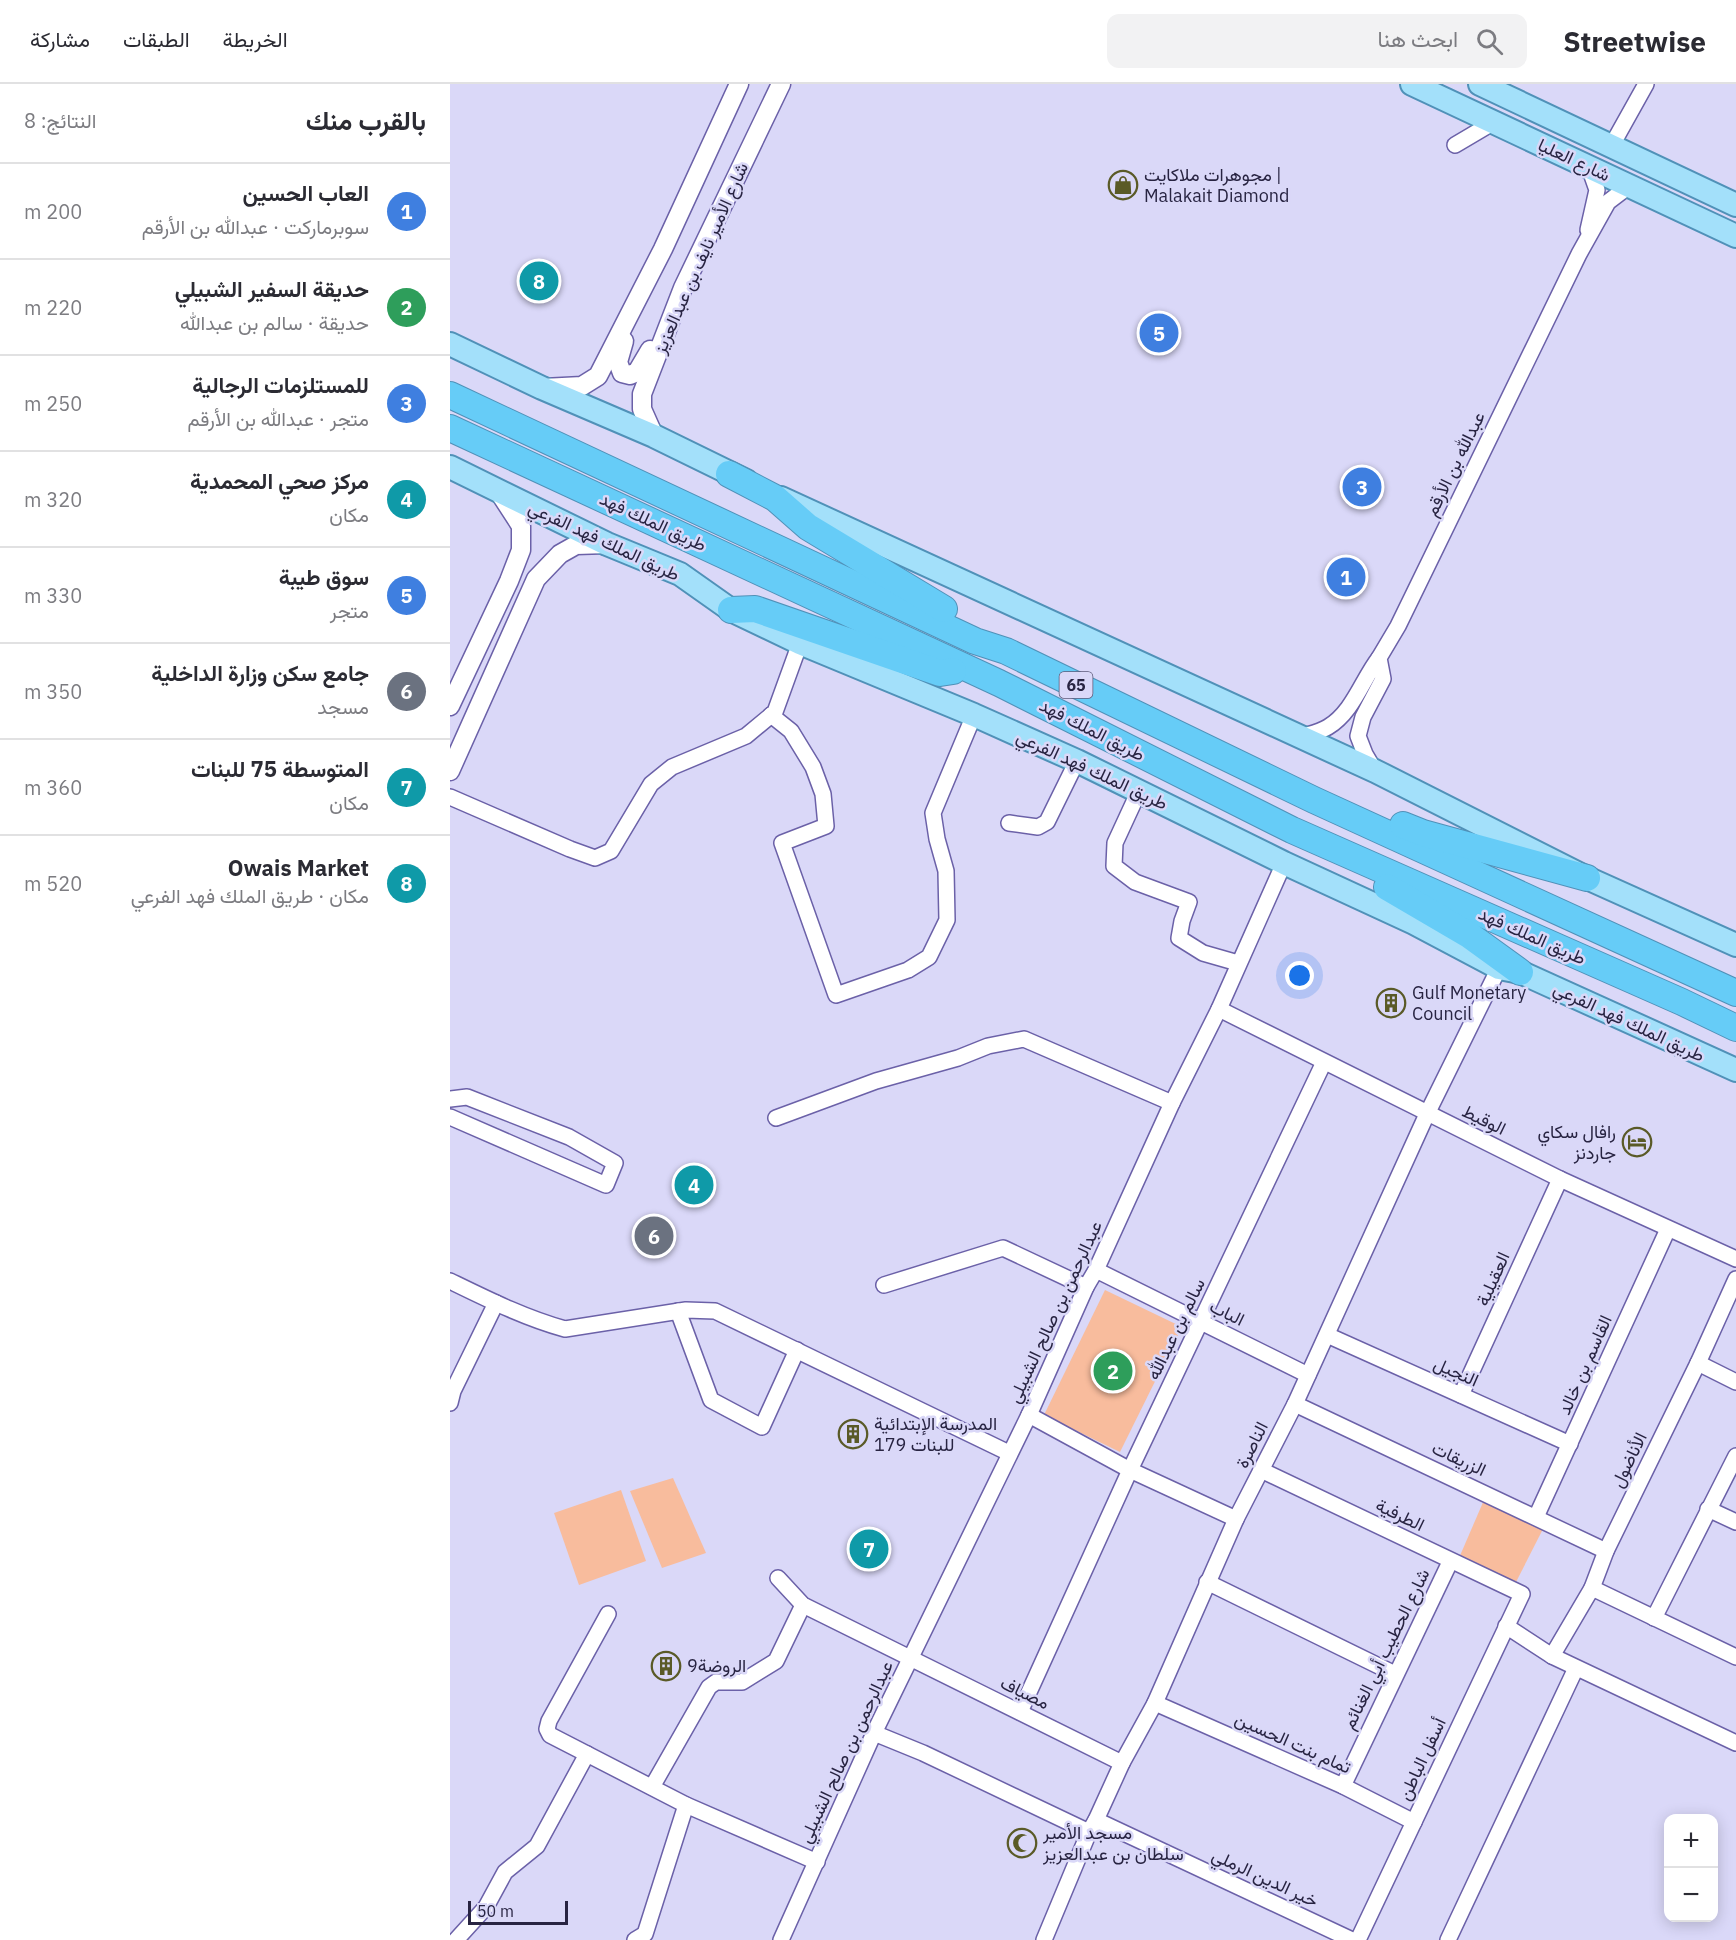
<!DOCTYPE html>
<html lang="ar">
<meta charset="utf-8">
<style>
:root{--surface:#fff;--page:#f2f2f3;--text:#2b2b33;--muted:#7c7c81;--line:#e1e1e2;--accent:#db2777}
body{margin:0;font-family:"IBM Plex Sans",Vazirmatn,sans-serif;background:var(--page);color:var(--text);direction:rtl}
.controls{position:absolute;right:18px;bottom:18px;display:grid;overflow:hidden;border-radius:12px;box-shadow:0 3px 15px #0003}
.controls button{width:54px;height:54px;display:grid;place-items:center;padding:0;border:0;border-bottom:2px solid var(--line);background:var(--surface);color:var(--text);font:30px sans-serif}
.scale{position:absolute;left:18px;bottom:15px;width:100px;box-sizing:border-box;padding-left:6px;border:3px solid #282442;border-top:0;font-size:16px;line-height:21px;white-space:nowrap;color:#282442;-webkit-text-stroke:4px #dad8f8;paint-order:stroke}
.you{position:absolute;left:850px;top:892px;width:21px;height:21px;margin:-15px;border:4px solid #fff;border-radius:50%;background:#1a73e8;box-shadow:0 0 0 9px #1a73e833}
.badge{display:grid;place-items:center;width:39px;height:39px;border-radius:50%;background:var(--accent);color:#fff;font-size:20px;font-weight:700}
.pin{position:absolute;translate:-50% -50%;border:3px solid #fff;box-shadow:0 2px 6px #0006}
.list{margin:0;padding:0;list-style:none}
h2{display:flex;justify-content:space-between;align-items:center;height:78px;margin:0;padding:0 24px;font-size:26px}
h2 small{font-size:20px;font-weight:400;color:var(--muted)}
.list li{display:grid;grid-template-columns:39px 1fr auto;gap:18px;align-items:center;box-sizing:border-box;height:96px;padding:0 24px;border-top:2px solid var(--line)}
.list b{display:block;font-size:22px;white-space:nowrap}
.list p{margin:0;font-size:20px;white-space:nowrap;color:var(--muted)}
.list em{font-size:20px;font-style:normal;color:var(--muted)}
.icon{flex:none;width:33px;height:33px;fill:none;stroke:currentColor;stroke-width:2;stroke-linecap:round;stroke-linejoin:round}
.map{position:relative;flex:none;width:1286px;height:1856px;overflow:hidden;direction:ltr}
header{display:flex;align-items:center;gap:36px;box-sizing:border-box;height:84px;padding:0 30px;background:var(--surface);border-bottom:2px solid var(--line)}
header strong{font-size:28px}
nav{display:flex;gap:33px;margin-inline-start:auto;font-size:21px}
.search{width:420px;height:54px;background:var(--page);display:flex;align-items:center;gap:15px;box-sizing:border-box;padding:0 21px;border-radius:12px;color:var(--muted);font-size:22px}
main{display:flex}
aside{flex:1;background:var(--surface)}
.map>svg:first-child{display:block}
.green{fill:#f8bc9d}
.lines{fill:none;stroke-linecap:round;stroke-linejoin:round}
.minor-casing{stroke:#6b61a8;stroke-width:18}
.tertiary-casing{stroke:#6b61a8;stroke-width:21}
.primary-casing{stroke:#5091b8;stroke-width:26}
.motorway-casing{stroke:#5091b8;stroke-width:28}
.minor{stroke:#fff;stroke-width:15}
.tertiary{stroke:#fff;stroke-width:18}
.primary{stroke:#a3e0fa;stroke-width:22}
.motorway{stroke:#66ccf7;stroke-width:26}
.labels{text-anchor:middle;stroke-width:5;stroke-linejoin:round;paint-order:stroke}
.shield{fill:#dad8f8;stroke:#5d5a79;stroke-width:1.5}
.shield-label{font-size:16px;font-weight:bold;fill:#282442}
.street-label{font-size:18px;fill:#282442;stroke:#dad8f8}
.poi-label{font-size:18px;fill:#282442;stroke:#dad8f8;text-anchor:start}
</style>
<header>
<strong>Streetwise</strong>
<div class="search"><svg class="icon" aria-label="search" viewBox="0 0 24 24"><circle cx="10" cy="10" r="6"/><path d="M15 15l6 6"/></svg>ابحث هنا</div>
<nav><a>الخريطة</a><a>الطبقات</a><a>مشاركة</a></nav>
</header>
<main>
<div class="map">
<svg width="1286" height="1856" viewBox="0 0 1286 1856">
<rect width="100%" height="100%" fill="#dad8f8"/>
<g class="green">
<polygon points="655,1206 732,1243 670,1368 594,1331"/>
<polygon points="223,1394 256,1469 212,1484 180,1407"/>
<polygon points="171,1406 196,1477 129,1501 104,1429"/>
<polygon points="1034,1416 1094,1443 1065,1500 1009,1474"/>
</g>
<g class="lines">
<g class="minor-casing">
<g id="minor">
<polyline points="1005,61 1044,38"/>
<polyline points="1162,61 1196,0"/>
<polyline points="1135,81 1140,86 1147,106 1138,146"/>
<polyline points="321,631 341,647 363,683 373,710 376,742 332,759 386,911 458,886 479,873 497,836 496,787 487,755 483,729 524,631"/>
<path d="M851 653C860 650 870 648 878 643 903 628 912 596 929 574"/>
<polyline points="925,687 915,670 908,652 913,633 933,595 929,574 948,542 1129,170 1158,118 1179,102"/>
<polyline points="689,707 665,759 664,782 685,798 739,818 732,837 729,854 753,869 788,879"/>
<polyline points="0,713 120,765 145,774 161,767 201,700 222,683 296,652 325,628 350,559"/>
<polyline points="559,739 588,743 597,738 627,677"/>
<polyline points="769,925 1110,1095 1286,1175"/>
<polyline points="0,1015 17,1013 119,1053 165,1079 156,1101 0,1033"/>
<polyline points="326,1034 426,997 508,974 538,962 574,955 722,1019"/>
<polyline points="646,1186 858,1291"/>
<path d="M0 1197C37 1215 75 1234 115 1245L236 1226 265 1227 559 1369"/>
<polyline points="434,1201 553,1164 636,1203"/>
<polyline points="228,1227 261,1316 312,1343 347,1266"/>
<polyline points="877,1251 1120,1360"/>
<polyline points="1248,1279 1286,1298"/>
<polyline points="1011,1311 1110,1095"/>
<polyline points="0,1319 3,1307 46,1219"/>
<polyline points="845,1320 1156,1467"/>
<polyline points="579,1331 680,1386 786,1435"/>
<polyline points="811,1386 1072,1510 908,1856"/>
<polyline points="1258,1425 1286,1438"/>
<polyline points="1086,1433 1218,1145"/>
<polyline points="328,1494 353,1521 672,1679"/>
<polyline points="757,1498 945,1590"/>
<polyline points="1142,1504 1286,1573"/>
<polyline points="158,1530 99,1637 97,1645 100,1651 236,1721 367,1778"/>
<polyline points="1204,1534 1286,1372"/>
<polyline points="1056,1542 1102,1572 1286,1659"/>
<polyline points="1102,1572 1142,1504 1156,1467 1248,1279 1286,1195"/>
<polyline points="705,1619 893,1702 964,1738"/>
<polyline points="570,1628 680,1386 874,978"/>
<polyline points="424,1649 473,1669 639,1748"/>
<polyline points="893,1702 1000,1478"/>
<polyline points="202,1703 259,1603 266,1598 292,1598 326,1577 353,1521"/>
<polyline points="646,1736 902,1856"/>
<polyline points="6,1856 36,1823 55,1788 87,1762 137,1670"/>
<polyline points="185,1856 195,1850 236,1721"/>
<polyline points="331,1856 424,1649 579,1331 636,1203 646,1186 722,1019 769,925 834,779"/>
<polyline points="594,1856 639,1748 646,1736 672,1679 705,1619 786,1435 845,1320 977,1030 1049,884"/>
<polyline points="998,1856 1126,1584"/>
</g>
</g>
<g class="tertiary-casing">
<g id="tertiary">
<polyline points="174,257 168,278 172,289 180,291 187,288 200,266"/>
<polyline points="93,304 132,302 148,292 213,165 289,0"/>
<polyline points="204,352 192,325 192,310 233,204 331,0"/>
<polyline points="0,622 59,497 71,466 71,442 49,408"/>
<polyline points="0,687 86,495 110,470 126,461 157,460"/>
</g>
</g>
<g class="primary-casing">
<g id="primary">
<polyline points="962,0 1286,152"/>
<polyline points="1030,0 1286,121"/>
<polyline points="0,260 92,304 204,352 296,397"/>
<polyline points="0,383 157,460 230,490 281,526 350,559 524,631 627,677 834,779 964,839 1049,884 1070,888 1286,986"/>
<polyline points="331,414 925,687 1137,794 1286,861"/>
</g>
</g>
<g class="motorway-casing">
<g id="motorway">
<polyline points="0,311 525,557 556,567 864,716 1286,909"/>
<polyline points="0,344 549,599 842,746 1232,918 1286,944"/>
<polyline points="279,390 325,414 358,443 494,525"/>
<polyline points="281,526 305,525 490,589 503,587"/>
<polyline points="953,741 973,749 1137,794"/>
<polyline points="937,803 1019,851 1070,888"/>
</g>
</g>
<use href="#minor" class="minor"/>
<use href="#tertiary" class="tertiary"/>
<use href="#primary" class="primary"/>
<use href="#motorway" class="motorway"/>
</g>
<defs>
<g id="shop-ring" transform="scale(1.5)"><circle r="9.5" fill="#dad8f8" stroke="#5a5a27" stroke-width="1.5"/><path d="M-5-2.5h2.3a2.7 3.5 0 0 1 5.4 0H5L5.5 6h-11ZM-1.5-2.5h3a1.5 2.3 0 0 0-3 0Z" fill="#5a5a27"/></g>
<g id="building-ring" transform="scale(1.5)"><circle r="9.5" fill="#dad8f8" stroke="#5a5a27" stroke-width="1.5"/><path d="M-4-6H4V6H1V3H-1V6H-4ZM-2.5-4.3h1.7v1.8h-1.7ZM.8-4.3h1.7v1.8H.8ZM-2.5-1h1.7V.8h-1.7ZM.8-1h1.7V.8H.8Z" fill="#5a5a27"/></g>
<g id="hotel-ring" transform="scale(1.5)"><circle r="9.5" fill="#dad8f8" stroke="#5a5a27" stroke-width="1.5"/><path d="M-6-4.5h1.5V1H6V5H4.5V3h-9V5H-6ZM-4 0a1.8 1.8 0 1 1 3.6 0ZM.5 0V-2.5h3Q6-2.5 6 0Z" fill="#5a5a27"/></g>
<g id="mosque-ring" transform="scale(1.5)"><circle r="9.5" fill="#dad8f8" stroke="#5a5a27" stroke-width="1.5"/><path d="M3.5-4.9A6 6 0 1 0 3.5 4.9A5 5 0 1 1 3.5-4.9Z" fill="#5a5a27"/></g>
</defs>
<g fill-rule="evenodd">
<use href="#shop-ring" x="673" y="101"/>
<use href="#building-ring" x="941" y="919"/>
<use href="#hotel-ring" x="1187" y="1058"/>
<use href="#building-ring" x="403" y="1350"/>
<use href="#building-ring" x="216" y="1582"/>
<use href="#mosque-ring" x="572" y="1759"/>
</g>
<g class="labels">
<rect class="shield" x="609.5" y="588" width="33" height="26" rx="4.5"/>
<g class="shield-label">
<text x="626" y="607">65</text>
</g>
<g class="street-label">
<text transform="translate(1124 76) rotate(25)" y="6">شارع العليا</text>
<text transform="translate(251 174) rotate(-66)" y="6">شارع الأمير نايف بن عبدالعزيز</text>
<text transform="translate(1005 380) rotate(-64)" y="6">عبدالله بن الأرقم</text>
<text transform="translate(203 438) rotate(25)" y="6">طريق الملك فهد</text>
<text transform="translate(154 457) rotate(25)" y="6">طريق الملك فهد الفرعي</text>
<text transform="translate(642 646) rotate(27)" y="6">طريق الملك فهد</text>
<text transform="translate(642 686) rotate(25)" y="6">طريق الملك فهد الفرعي</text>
<text transform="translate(1082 852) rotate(24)" y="6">طريق الملك فهد</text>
<text transform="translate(1179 938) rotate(25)" y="6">طريق الملك فهد الفرعي</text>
<text transform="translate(1034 1036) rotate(26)" y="6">الوقيط</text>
<text transform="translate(1043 1195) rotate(-66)" y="6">العقيلية</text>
<text transform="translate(605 1228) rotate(-65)" y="6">عبدالرحمن بن صالح الشبيلي</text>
<text transform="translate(777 1229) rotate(26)" y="6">الباب</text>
<text transform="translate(726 1245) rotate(-64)" y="6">سالم بن عبدالله</text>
<text transform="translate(1135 1281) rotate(-66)" y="6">القاسم بن خالد</text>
<text transform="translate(1006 1288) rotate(24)" y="6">النجيل</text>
<text transform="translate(802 1361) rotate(-63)" y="6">الناصرة</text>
<text transform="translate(1009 1375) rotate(25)" y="6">الزريقات</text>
<text transform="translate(1179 1376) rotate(-64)" y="6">الأناضول</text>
<text transform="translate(950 1431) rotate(26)" y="6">الطرفية</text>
<text transform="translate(936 1565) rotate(-64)" y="6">شارع الحطيب أبي الغنائم</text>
<text transform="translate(575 1609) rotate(26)" y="6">مصياف</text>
<text transform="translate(843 1659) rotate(24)" y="6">تمام بنت الحسين</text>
<text transform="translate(396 1668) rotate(-65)" y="6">عبدالرحمن بن صالح الشبيلي</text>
<text transform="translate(972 1675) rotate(-65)" y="6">أسفل الباطن</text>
<text transform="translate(815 1794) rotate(25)" y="6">خير الدين الرملي</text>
</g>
<g class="poi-label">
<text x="694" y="97">مجوهرات ملاكايت |<tspan x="694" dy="21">Malakait Diamond</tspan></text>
<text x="962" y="915">Gulf Monetary<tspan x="962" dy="21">Council</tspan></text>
<text x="1166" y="1054" text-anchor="end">رافال سكاي<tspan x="1166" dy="21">جاردنز</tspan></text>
<text x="424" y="1346">المدرسة الإبتدائية<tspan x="424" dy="21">179 للبنات</tspan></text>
<text x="237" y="1588">الروضة9</text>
<text x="593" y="1755">ٍمسجد الأمير<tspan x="593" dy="21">سلطان بن عبدالعزيز</tspan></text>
</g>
</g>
</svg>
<div class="controls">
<button>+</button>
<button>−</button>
</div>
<div class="scale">50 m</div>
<div class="you"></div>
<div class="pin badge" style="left:896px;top:493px;background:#3f7fe0">1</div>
<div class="pin badge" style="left:663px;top:1287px;background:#2e9e5b">2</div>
<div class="pin badge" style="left:912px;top:403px;background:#3f7fe0">3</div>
<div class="pin badge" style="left:244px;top:1101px;background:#0f9aa8">4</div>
<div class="pin badge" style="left:709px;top:249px;background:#3f7fe0">5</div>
<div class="pin badge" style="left:204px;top:1152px;background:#6b7280">6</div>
<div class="pin badge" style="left:419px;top:1465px;background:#0f9aa8">7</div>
<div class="pin badge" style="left:89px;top:197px;background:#0f9aa8">8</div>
</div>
<aside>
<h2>بالقرب منك<small>النتائج: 8</small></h2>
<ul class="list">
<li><span class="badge" style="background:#3f7fe0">1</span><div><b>العاب الحسين</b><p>سوبرماركت · عبدالله بن الأرقم</p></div><em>200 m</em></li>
<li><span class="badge" style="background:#2e9e5b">2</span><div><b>حديقة السفير الشبيلي</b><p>حديقة · سالم بن عبدالله</p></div><em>220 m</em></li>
<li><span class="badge" style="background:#3f7fe0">3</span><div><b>للمستلزمات الرجالية</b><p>متجر · عبدالله بن الأرقم</p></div><em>250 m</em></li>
<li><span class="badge" style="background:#0f9aa8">4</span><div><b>مركز صحي المحمدية</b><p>مكان</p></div><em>320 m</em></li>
<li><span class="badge" style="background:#3f7fe0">5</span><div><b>سوق طيبة</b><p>متجر</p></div><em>330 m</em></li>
<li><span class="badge" style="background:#6b7280">6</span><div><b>جامع سكن وزارة الداخلية</b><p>مسجد</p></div><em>350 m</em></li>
<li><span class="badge" style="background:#0f9aa8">7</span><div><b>المتوسطة 75 للبنات</b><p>مكان</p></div><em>360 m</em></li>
<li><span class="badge" style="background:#0f9aa8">8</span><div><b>Owais Market</b><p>مكان · طريق الملك فهد الفرعي</p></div><em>520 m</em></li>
</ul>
</aside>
</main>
